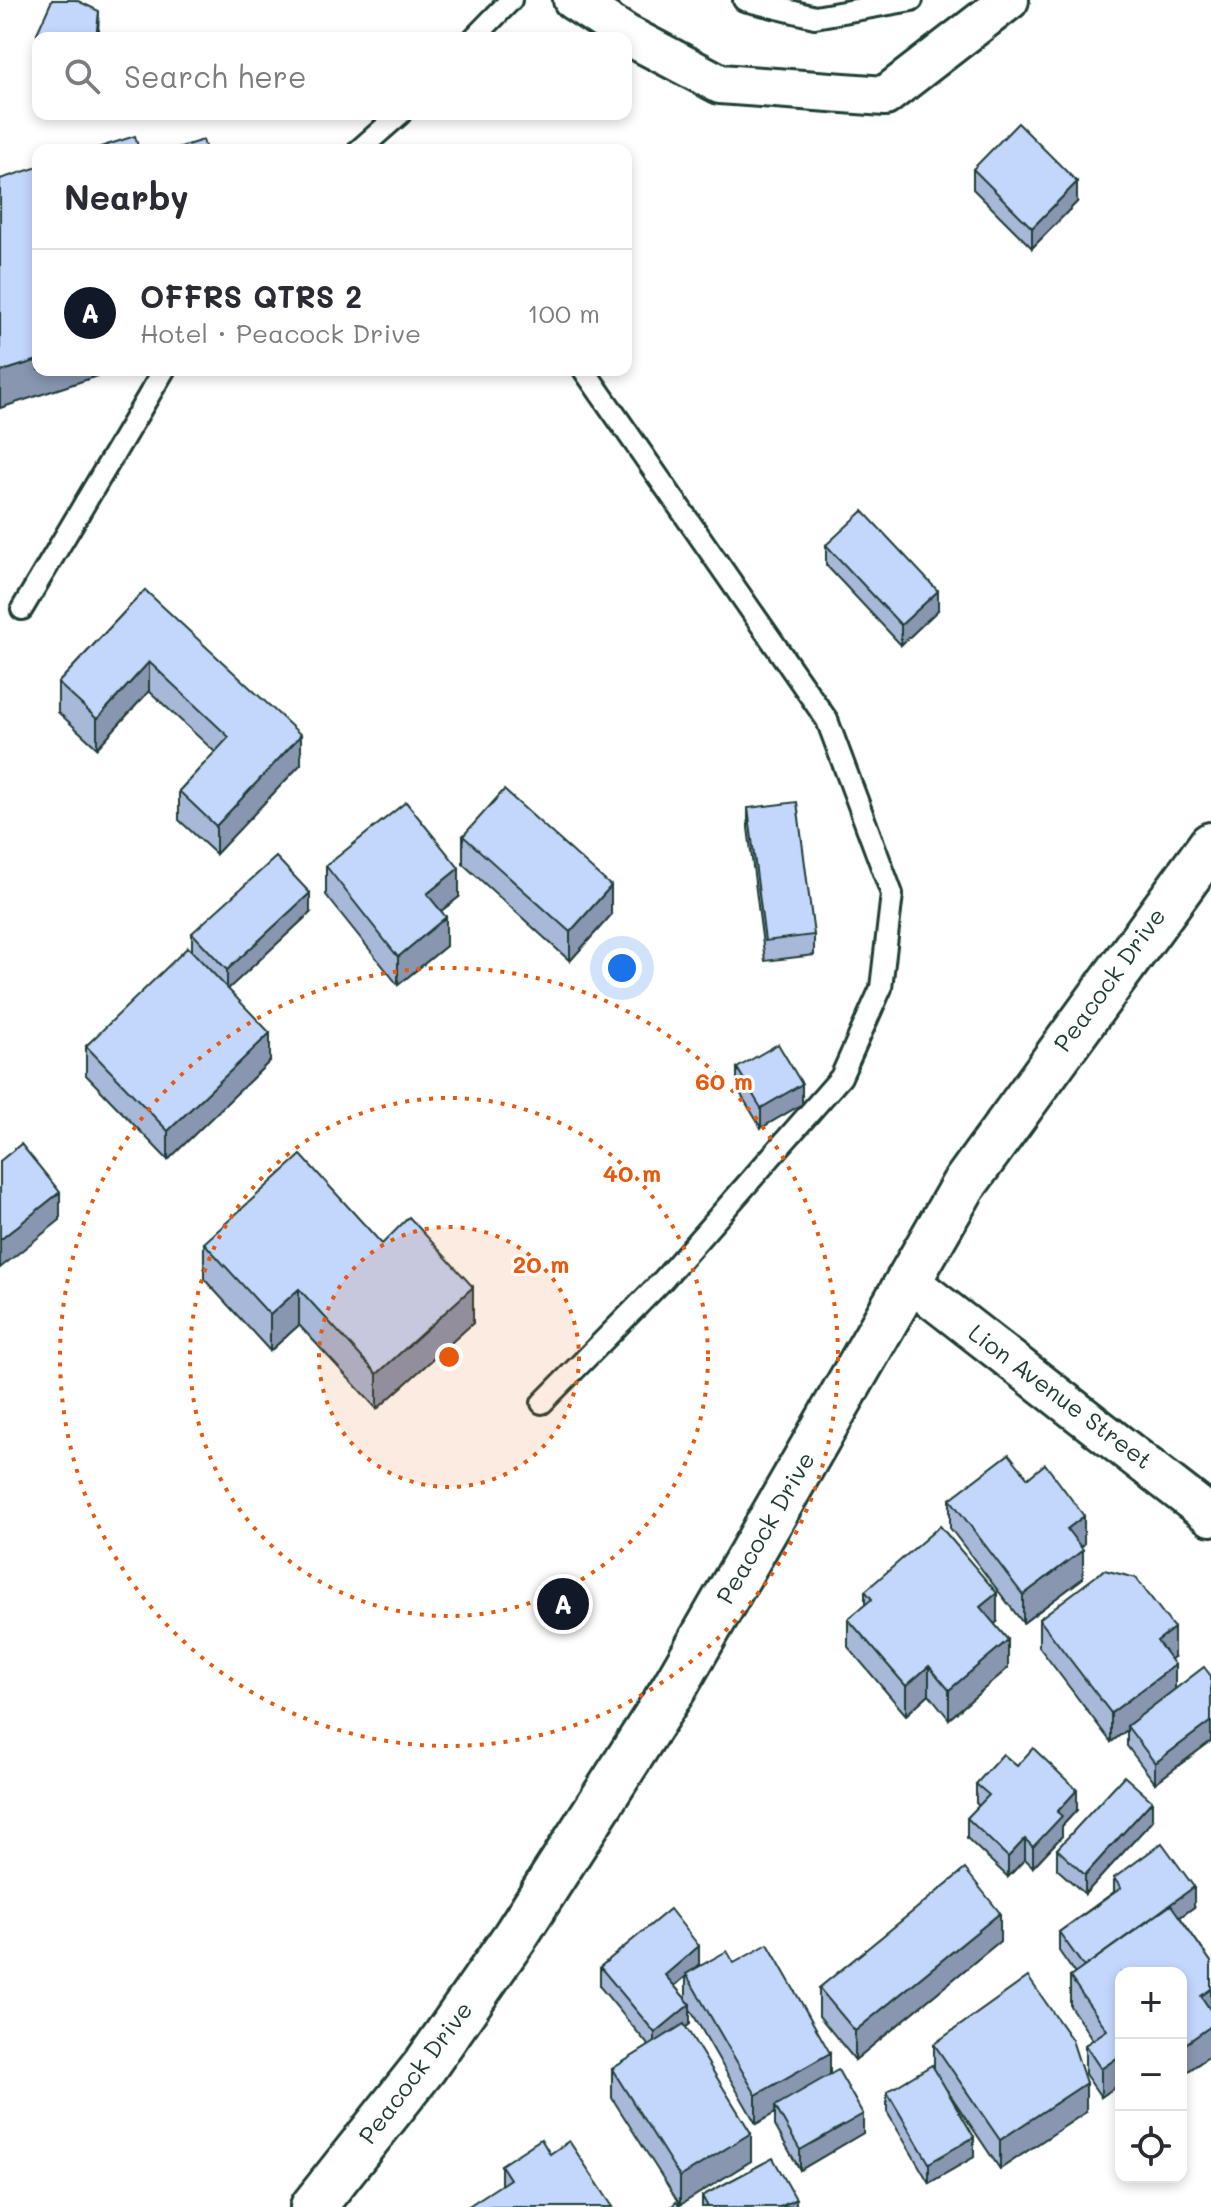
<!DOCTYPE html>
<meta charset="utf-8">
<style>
:root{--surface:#fff;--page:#f2f2f3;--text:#2b2b33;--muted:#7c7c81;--line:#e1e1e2;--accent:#111827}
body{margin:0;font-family:Mali,sans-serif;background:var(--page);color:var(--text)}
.controls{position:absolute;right:24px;bottom:24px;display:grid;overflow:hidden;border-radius:16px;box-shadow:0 4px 12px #0003}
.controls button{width:72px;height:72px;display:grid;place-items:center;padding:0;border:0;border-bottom:2px solid var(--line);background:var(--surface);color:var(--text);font:40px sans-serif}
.you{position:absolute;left:622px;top:968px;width:28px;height:28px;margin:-20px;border:6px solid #fff;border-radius:50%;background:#1a73e8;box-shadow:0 0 0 12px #1a73e833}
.badge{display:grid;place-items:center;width:52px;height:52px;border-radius:50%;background:var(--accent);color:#fff;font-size:26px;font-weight:700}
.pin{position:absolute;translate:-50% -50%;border:4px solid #fff;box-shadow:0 2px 8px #0006}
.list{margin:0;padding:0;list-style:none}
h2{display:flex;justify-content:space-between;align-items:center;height:104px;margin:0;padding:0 32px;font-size:34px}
h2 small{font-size:26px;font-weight:400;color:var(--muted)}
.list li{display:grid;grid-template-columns:52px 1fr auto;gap:24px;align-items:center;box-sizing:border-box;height:128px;padding:0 32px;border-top:2px solid var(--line)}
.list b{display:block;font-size:30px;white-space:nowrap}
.list p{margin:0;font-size:26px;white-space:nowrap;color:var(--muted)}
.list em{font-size:26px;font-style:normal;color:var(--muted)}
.icon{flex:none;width:44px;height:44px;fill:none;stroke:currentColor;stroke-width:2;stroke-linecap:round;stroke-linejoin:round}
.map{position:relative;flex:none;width:1211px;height:2207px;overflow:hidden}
.search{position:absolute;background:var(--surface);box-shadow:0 4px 12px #0003;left:32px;top:32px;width:600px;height:88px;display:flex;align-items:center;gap:20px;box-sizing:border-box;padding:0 28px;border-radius:16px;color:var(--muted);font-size:30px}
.panel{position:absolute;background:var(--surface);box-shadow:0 4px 12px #0003;left:32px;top:144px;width:600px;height:232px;border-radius:16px}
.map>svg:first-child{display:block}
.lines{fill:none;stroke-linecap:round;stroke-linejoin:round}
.lane-casing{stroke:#1f3d34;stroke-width:26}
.street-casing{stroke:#1f3d34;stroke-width:44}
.secondary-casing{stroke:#1f3d34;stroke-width:50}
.lane{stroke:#fff;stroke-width:20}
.street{stroke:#fff;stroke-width:38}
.secondary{stroke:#fff;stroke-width:44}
.wall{fill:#a8b8d9;stroke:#1f3d34;stroke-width:2;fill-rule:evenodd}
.shaded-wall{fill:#8896b0;stroke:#1f3d34;stroke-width:2}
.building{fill:#c3d6fc;stroke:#1f3d34;stroke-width:2}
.ring{fill:none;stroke:#e8590c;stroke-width:4;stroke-dasharray:4 8}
.labels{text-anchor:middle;stroke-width:6;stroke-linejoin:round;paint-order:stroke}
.street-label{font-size:24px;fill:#1f3d34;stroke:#fff}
.centre{fill:#e8590c;stroke:#fff;stroke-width:4}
.ring-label{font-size:24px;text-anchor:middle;font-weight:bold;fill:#e8590c;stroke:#fff;stroke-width:6;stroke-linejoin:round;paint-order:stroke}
</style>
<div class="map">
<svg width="1211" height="2207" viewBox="0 0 1211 2207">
<rect width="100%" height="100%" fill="#fff"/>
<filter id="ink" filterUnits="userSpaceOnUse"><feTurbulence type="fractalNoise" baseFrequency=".0125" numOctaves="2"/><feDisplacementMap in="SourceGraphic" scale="16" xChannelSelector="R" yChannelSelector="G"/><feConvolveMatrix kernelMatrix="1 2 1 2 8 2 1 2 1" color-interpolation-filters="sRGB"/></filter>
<g filter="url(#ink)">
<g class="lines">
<g class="lane-casing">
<g id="lane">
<polyline points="744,0 815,17 912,0"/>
<polyline points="474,38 511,0"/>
<polyline points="359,150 400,114"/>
<polyline points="22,609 164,370"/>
<polyline points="542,1403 663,1280 841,1077 881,988 892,894 827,720 584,370"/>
</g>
</g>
<g class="street-casing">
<g id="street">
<polyline points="573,0 625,34 720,84 885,96 1009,0"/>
<polyline points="908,1280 1211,1516"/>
</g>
</g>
<g class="secondary-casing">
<polyline id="secondary" points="313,2207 425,2066 514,1938 674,1688 963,1186 1211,845"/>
</g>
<use href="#lane" class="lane"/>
<use href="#street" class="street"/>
<use href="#secondary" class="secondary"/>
</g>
<g class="wall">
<polygon points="99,30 98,38 38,38 38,54 37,53 37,33"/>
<polygon points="973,169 1077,202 1032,248 973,189"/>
<polygon points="826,545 938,610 901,645 826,565"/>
<polygon points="145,590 301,764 216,854 179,820 179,791 215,752 149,691 97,748 58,712 58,683"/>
<polygon points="748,808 814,935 814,955 765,961 748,828"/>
<polygon points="463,836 611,915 570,961 463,864"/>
<polygon points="326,866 459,897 441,911 446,946 398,985 326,895"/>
<polygon points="310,913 228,989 270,1061 168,1160 86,1075 86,1046 192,951 192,933"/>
<polygon points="737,1068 802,1104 761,1128 737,1088"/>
<polygon points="204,1243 382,1244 473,1323 377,1409 299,1325 270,1351 204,1279"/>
<polygon points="1028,1478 1084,1544 1081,1547 1083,1578 1023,1623 950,1528 950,1499"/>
<polygon points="865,1591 997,1622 994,1624 1008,1668 949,1719 929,1694 906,1715 848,1647 848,1619 865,1605"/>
<polygon points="1039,1619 1174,1657 1171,1659 1175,1689 1211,1676 1211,1741 1155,1783 1127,1746 1127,1730 1111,1742 1039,1647"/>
<polygon points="1017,1766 1077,1810 1062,1826 1062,1836 1033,1867 1025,1859 1008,1877 967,1838 967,1818 979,1806 976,1803 976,1784"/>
<polygon points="1152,1821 1085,1894 1057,1869 1057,1849"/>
<polygon points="1114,1878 1194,1907 1180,1917 1211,1962 1211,2055 1181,2076 1121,1973 1121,2083 1101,2097 1085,2074 1085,2045 1093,2040 1070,2006 1070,1977 1075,1974 1059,1951 1059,1932 1114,1892"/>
<polygon points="1000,1941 855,2060 819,2016 819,1988"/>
<path d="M734 1963 830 2074 863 2133 800 2170 775 2126V2113L756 2124 690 2009V2024L685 2027 751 2161 680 2205 612 2098V2069L649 2046 600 1987V1967L699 1965 694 1970ZM686 1976V2000L674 1986Z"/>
<polygon points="934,2044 1086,2112 1000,2169 947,2090 974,2157 929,2183 887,2112 887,2092 934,2069"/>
<polygon points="550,2154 501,2186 501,2165"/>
<polygon points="702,2196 796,2207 702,2207"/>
</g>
<g class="shaded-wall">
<polygon points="99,11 98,38 96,38"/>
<polygon points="1077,182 1077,202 1032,248 1032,228"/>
<polygon points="38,360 38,370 116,370 0,408 0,372"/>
<polygon points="938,591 938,610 901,645 901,625"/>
<polygon points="149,662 149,691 97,748 97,719"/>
<polygon points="301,735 301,764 216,854 216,826"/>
<polygon points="459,868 459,897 427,922 427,894"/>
<polygon points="611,886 611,915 570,961 570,932"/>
<polygon points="310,893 310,913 227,990 227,970"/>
<polygon points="446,917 446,946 398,985 398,957"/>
<polygon points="270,1033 270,1061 168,1160 168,1131"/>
<polygon points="802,1084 802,1104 761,1128 761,1108"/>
<polygon points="60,1192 60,1220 0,1268 0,1240"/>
<polygon points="473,1287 473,1323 377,1409 377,1374"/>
<polygon points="299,1289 299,1325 270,1351 270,1315"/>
<polygon points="1084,1516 1084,1544 1067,1558 1067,1529"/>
<polygon points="1083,1550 1083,1578 1023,1623 1023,1595"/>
<polygon points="997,1593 997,1622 980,1636 980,1607"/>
<polygon points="1174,1628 1174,1657 1157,1669 1157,1641"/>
<polygon points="1008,1640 1008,1668 949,1719 949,1690"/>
<polygon points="1175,1665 1175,1694 1127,1726 1127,1730 1111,1742 1111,1713"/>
<polygon points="929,1666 929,1694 906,1715 906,1686"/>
<polygon points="1211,1721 1211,1741 1155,1783 1155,1763"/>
<polygon points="1077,1790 1077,1810 1062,1826 1062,1836 1033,1867 1033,1847 1057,1812"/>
<polygon points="1152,1801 1152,1821 1085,1894 1085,1875"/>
<polygon points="1025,1839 1025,1859 1008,1877 1008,1857"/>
<polygon points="1194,1887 1194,1907 1084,1987 1084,1967"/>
<polygon points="1000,1913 1000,1941 855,2060 855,2031"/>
<polygon points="699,1946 699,1965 665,1994 665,1975"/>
<polygon points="1211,1989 1211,2017 1201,1996"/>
<polygon points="690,2004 690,2024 655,2052 655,2033"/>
<polygon points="1211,2026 1211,2055 1181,2076 1181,2047"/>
<polygon points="830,2053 830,2082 775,2106 775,2113 756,2124 756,2095"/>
<polygon points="1121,2055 1121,2083 1101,2097 1101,2069"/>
<polygon points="1086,2083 1086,2112 1000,2169 1000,2140"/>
<polygon points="863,2114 863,2133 800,2170 800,2150"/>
<polygon points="751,2133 751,2161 680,2205 680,2177"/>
<polygon points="974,2137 974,2157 929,2183 929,2163"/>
<polygon points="796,2199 796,2207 780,2207"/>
</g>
<g class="building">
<polygon points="52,0 76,0 99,11 96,38 46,38 37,33"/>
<polygon points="1018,123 1077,182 1032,228 973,169"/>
<polygon points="135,136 139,150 91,150"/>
<polygon points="203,140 206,150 171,150"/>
<polygon points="38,167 38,360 0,372 0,179"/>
<polygon points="863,511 938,591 901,625 826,545"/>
<polygon points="145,590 301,735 216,826 179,791 229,737 149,662 97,719 58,683"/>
<polygon points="504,790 611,886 570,932 463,836"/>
<polygon points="406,802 459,868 427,894 446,917 398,957 326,866"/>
<polygon points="797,802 814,935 765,941 748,808"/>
<polygon points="276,857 310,893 227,970 192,933"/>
<polygon points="188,947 270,1033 168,1131 86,1046"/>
<polygon points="778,1044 802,1084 761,1108 737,1068"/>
<polygon points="21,1144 60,1192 0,1240 0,1161"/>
<polygon points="301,1155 382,1244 409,1217 473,1287 377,1374 299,1289 270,1315 204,1243"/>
<polygon points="1009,1454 1028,1478 1045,1464 1084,1516 1067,1529 1083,1550 1023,1595 950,1499"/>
<polygon points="940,1526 997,1593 980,1607 1008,1640 949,1690 929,1666 906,1686 848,1619 872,1599 865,1591"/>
<polygon points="1104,1570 1136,1578 1174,1628 1157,1641 1175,1665 1111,1713 1039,1619"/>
<polygon points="1204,1667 1211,1676 1211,1721 1155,1763 1127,1726"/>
<polygon points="1033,1748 1077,1790 1057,1812 1062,1816 1033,1847 1025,1839 1008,1857 967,1818 989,1795 976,1784 1003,1754 1017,1766"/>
<polygon points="1124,1776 1152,1801 1085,1875 1057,1849"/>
<polygon points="1162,1843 1194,1887 1084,1967 1059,1932 1121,1888 1114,1878"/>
<polygon points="965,1869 1000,1913 855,2031 819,1988"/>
<polygon points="1171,1905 1211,1962 1211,1989 1201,1996 1211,2011 1211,2026 1181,2047 1181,1973 1121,1973 1121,2055 1101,2069 1085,2045 1107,2030 1070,1977"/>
<polygon points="670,1909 699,1946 665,1975 690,2004 655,2033 600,1967"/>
<polygon points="768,1944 830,2053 756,2095 686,1974 727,1951 734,1963"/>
<polygon points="1028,1977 1072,2040 1086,2083 1000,2140 934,2044"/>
<polygon points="684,2024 751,2133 680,2177 612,2069"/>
<polygon points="932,2065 974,2137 929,2163 887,2092"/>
<polygon points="838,2070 863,2114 800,2150 775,2106"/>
<polygon points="541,2139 550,2154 569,2141 613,2207 467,2207 510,2179 501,2165"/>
<polygon points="773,2158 796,2199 780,2207 708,2207 702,2196"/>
<polygon points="676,2202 680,2207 671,2207"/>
</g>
</g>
<circle cx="449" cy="1357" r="130" fill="#e8590c" fill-opacity=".12"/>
<g class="ring">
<circle cx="449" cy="1357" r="130"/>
<circle cx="449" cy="1357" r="259"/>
<circle cx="449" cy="1357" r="389"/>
</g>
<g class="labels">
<g class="street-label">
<text transform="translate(1110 980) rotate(-54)" y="8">Peacock Drive</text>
<text transform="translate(1060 1397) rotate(37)" y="8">Lion Avenue Street</text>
<text transform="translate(766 1528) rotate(-60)" y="8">Peacock Drive</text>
<text transform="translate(416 2073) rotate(-53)" y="8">Peacock Drive</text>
</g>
</g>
<circle cx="449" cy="1357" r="12" class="centre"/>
<g class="ring-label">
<text x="724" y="1090">60 m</text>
<text x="632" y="1182">40 m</text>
<text x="541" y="1273">20 m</text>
</g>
</svg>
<div class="controls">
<button>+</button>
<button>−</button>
<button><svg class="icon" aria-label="locate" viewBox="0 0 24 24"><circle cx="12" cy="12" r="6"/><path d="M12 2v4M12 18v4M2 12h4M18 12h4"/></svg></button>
</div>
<div class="you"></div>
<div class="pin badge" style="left:563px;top:1604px">A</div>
<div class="search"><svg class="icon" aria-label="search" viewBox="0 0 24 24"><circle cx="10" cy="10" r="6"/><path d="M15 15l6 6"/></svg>Search here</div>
<section class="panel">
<h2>Nearby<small></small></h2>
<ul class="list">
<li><span class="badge">A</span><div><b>OFFRS QTRS 2</b><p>Hotel · Peacock Drive</p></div><em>100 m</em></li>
</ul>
</section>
</div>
